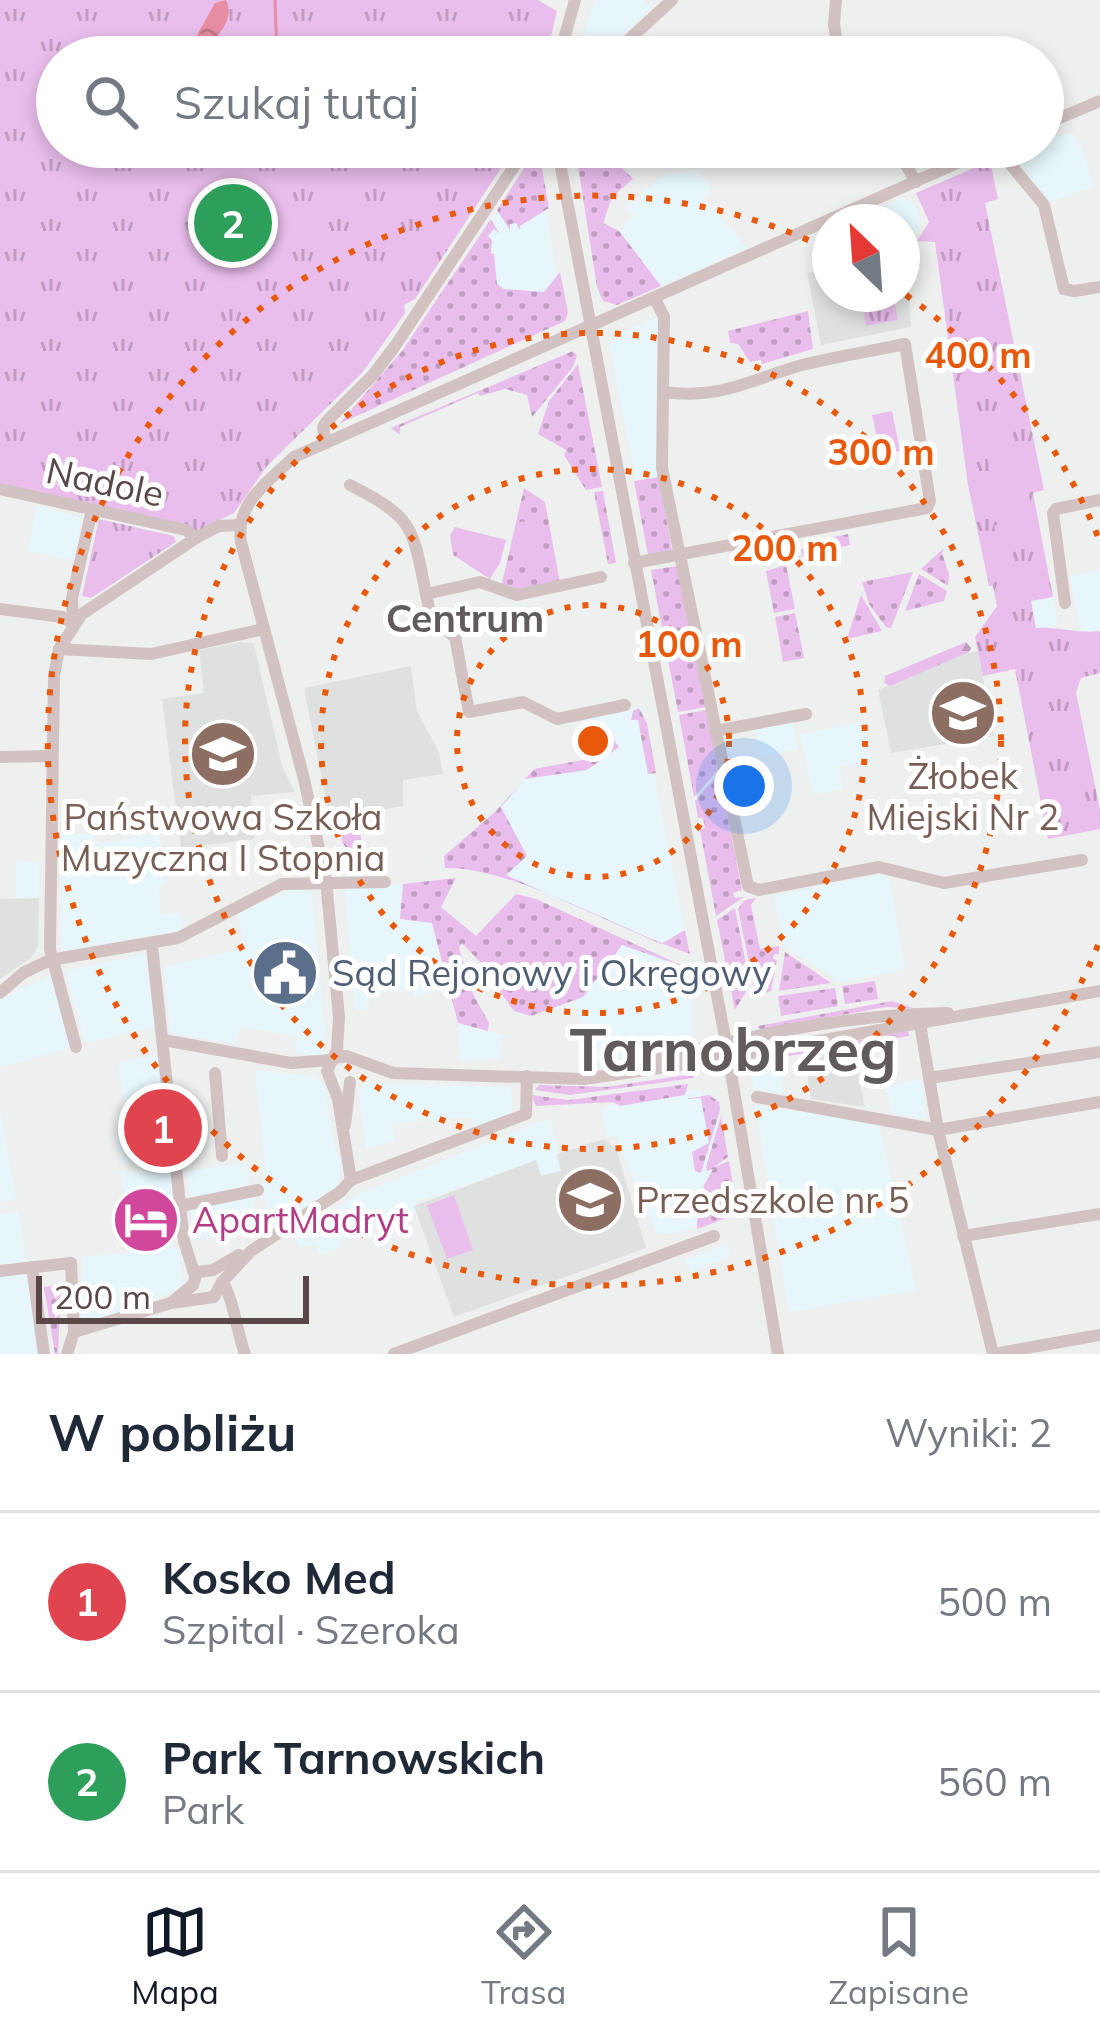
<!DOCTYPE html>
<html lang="pl">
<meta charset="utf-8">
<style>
:root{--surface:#fff;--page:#f2f2f3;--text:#1f2937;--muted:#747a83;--line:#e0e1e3;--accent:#111827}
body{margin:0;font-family:Mulish,sans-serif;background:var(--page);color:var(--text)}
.compass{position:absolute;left:812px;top:204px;width:108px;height:108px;border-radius:50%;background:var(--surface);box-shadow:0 6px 18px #0003;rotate:335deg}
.scale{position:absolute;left:36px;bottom:30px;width:273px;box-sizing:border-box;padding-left:12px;border:6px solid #5a4747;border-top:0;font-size:33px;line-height:42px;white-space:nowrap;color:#5a4747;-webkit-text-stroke:9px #fff;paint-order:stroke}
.you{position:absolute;left:744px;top:786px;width:42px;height:42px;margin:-30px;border:9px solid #fff;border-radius:50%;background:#1a73e8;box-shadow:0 0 0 18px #1a73e833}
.badge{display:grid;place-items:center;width:78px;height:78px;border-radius:50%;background:var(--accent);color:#fff;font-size:39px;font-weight:700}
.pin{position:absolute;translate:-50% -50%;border:6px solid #fff;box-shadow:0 3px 12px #0006}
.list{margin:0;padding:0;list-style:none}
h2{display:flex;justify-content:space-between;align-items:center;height:156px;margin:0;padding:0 48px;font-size:51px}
h2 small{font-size:39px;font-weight:400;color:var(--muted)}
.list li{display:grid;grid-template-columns:78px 1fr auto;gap:36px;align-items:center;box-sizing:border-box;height:180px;padding:0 48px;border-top:3px solid var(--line)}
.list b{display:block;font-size:45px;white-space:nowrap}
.list p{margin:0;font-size:39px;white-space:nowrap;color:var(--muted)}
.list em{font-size:39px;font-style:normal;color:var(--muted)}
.icon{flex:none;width:66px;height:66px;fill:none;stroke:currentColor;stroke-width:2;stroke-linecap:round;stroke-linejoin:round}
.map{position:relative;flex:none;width:1100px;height:1354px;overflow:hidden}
.search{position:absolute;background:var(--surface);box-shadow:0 6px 18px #0003;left:36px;right:36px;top:36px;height:132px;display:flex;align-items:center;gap:30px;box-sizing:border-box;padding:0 42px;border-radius:66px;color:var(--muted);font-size:45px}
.sheet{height:516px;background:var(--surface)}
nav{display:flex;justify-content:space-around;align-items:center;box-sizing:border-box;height:168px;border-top:3px solid var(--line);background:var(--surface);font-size:33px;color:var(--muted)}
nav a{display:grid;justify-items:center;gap:6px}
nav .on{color:var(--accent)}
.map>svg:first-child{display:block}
.commercial{fill:#e7f6fb}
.education{fill:#dfe1e0}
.grass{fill:url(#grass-dots)}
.forest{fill:url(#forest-firs)}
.park{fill:url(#park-tufts)}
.pitch{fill:#e9beec}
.water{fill:url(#water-ripples)}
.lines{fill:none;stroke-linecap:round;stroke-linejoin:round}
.stream{stroke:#e68da3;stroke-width:3}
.minor{stroke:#d2c2c2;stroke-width:12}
.ring{fill:none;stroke:#e8590c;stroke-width:6;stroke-dasharray:6 12}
.labels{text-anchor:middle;stroke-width:10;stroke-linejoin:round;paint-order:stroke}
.street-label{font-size:36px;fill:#5a4747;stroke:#fff}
.education-label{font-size:36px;fill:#785e54;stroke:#fff}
.service-label{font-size:36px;fill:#4e5e75;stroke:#fff;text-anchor:start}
.hotel-label{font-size:36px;fill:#b23c85;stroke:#fff;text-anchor:start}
.neighbourhood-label{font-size:39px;font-weight:bold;fill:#625b5b;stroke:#fff}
.town-label{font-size:60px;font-weight:bold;fill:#625b5b;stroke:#fff}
.centre{fill:#e8590c;stroke:#fff;stroke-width:6}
.ring-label{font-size:36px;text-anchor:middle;font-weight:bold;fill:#e8590c;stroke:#fff;stroke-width:10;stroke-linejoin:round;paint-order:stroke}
</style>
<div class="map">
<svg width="1100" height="1354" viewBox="0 0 1100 1354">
<defs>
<pattern id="grass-dots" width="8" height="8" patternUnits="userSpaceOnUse" patternTransform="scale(3)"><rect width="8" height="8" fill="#e9beec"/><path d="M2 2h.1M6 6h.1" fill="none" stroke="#c09cc1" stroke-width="1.8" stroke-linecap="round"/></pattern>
<pattern id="forest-firs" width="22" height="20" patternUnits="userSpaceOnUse" patternTransform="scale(3)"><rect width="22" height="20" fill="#e9beec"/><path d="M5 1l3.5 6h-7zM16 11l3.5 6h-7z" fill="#c09cc1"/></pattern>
<pattern id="park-tufts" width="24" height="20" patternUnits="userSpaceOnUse" patternTransform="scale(3)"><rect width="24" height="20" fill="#e9beec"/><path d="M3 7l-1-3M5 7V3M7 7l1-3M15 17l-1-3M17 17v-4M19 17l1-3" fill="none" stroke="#c09cc1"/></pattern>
<pattern id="water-ripples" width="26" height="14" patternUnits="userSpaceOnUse" patternTransform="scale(3)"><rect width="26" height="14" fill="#e68da3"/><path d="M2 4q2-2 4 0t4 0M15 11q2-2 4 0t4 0" fill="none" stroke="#bd7587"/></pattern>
</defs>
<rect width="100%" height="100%" fill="#eef0ef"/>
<g class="commercial">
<polygon points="595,0 644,0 652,7 600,57 581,57 581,41"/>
<polygon points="1072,133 1085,156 1093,186 1051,202 1009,151 1043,147 1043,139"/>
<polygon points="531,162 538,164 562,308 490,295 471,249"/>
<polygon points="695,170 713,188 703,198 747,248 661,286 619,231 634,216 627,207 662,175"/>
<polygon points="902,197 913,203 920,218 920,227 914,236 888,204"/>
<polygon points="657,317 659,477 636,481 610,347 615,336"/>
<polygon points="37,505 82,519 73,560 28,551"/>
<polygon points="1100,570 1100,631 1081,633 1070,576"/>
<polygon points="1053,597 1058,625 1036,629 1031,600"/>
<polygon points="644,706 658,797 690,954 515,882 467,867 445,868 444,856 496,811 534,769 593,758 586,721 590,716"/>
<polygon points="863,722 871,761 839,767 843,789 813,794 800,734"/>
<polygon points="793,723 798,749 761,756 756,729"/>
<polygon points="159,832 164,885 158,886 161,915 179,912 184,930 62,951 60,835 93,834 96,845"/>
<polygon points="17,860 39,862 39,898 16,898"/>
<polygon points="878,875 889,877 905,969 840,982 784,946 774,895"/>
<polygon points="403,884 400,919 432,923 446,987 415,998 412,990 370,993 368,1010 355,1010 345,888"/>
<polygon points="293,888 312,893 325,1031 323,1057 296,1052 297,1036 240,1027 235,1044 170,1032 164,967 246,948 238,914"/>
<polygon points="622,945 692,969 692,1031 687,1041 596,1064 575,1004"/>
<polygon points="145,954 155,1027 85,1043 66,971"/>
<polygon points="50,975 70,1048 0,1067 0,999"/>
<polygon points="458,1023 504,1035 498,1059 460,1061"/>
<polygon points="160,1055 172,1159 121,1164 115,1119 126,1116 118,1062"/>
<polygon points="780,1061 783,1094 754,1089 752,1077 760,1064"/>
<polygon points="255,1070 314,1077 324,1084 334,1146 342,1167 338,1187 282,1225 271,1221 262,1189 265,1164"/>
<polygon points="922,1079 925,1119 891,1112 886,1085"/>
<polygon points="363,1083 511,1087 512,1115 473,1129 471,1117 392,1123 395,1141 366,1149 359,1097"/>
<polygon points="699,1089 707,1105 717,1111 731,1212 679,1233 657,1233 615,1136 607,1137 602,1113 608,1106"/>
<polygon points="755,1105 879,1124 916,1290 789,1312"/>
<polygon points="0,1108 16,1199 0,1202"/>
<polygon points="550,1118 562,1171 541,1177 535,1161 417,1202 414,1206 416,1213 339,1241 340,1247 320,1255 315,1244 299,1248 295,1239 356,1195"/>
<polygon points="246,1162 250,1180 245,1188 190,1198 187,1171"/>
<polygon points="170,1167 180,1235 130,1242 121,1171"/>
<polygon points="252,1195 260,1231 195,1240 191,1212 194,1208"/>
<polygon points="18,1211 26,1261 0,1264 0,1214"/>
<polygon points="728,1244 730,1257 691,1272 685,1260"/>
<polygon points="179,1247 183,1286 139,1308 109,1317 81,1318 82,1257"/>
<polygon points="27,1272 38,1354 0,1354 0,1275"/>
</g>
<g class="education">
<polygon points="906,247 911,327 821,345 807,273 830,267 830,294 902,294 902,248"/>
<polygon points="241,642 254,644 282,766 295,792 251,796 255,839 181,848 162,699 204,693 199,650"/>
<polygon points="978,651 994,736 891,753 878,690 961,654"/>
<polygon points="411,666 417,712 439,752 443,774 403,780 403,806 330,819 304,688"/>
<polygon points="39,898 38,946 31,958 0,979 0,899"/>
<polygon points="853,1049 865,1107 811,1099 805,1057"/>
<polygon points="604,1139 616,1149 646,1248 454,1317 414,1206 536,1160 541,1176 561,1171 557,1154"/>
</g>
<g class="grass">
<polygon points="575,147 602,147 633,179 612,197 603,223 619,231 661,286 617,305 603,301 597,287"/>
<polygon points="539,152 549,208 520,226 520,230 516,223 510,224 510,230 497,210 534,153"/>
<polygon points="491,219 499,233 494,229 488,236 492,240 491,253 494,254 497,284 504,289 544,292 560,272 568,312 565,321 339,424 402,351"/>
<polygon points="808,311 813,349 762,364 761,360 750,362 738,344 730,343 728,331"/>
<polygon points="573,351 577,356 573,367 532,417 527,395 505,389 480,396 478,393 400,427 400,435 391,428"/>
<polygon points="578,364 602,487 586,490 564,455 566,450 538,434 549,401"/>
<polygon points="659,477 672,551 648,555 634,481"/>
<polygon points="524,488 545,502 560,583 518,593 501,587"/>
<polygon points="603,491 616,563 608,564 594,492"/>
<polygon points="848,534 850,545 791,559 788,557 787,552 794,551 795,557 802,556 801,549 812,547 811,541 817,540 820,548 819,540"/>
<polygon points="944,548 942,553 949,574 948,586 921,569"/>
<polygon points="786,565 795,609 774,613 766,571"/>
<polygon points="677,566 706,707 678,712 651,570"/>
<polygon points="913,572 891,628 886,627 869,604 862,582"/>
<polygon points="919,574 947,591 944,601 905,611"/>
<polygon points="861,595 882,631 847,639 847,638"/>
<polygon points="795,613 804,658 783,662 775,617"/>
<polygon points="639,708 647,723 656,773 648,774 638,720 631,720 633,711"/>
<polygon points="706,710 718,770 694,797 679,715"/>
<path d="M605 728 619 747 587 770 525 779 501 807 527 856 506 875 661 944 685 930 690 954C622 931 511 866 445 868L444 856 496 811 534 769 593 758 588 731Z"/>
<polygon points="719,773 742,890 733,893 735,898 744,897 716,916 700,830 705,828 703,818 698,818 695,801"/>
<polygon points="456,878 441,907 476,936 516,894 536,899 685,967 622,945 583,997 531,1016 514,1011 490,978 500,966 497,962 482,964 462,943 459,948 473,994 489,1023 488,1031 458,1023 432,923 400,919 403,884"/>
<polygon points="756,898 751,905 760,949 779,946 779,954 774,954 773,959 777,960 771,991 759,995 755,991 774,968 754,987 738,909 745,900"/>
<polygon points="735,908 750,985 735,1010 717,920"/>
<polygon points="785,952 831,983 779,991"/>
<polygon points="875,981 878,999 845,1004 842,986"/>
<polygon points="835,988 838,1006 781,1016 778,996"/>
<polygon points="892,1001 916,1009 886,1007 759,1030 758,1026"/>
<polygon points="908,1031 909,1036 764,1060 765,1058"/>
<polygon points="693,1074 694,1078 570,1095 535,1090 539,1085 606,1087"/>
<polygon points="688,1084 685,1095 620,1106 613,1102 536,1106 531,1095 569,1100"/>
<polygon points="709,1095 719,1102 720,1110 701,1173 695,1171 692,1152 709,1143 701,1098 686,1099"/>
<polygon points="721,1116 728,1157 714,1167 729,1161 738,1213 728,1217 703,1187 713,1169 707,1171 706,1167"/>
<polygon points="702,1192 724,1219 697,1229 698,1196"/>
<polygon points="61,1284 58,1354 55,1354 44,1287"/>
</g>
<g class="forest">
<polygon points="966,642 971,648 969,652 890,686 884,683 885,676"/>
<path d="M358 814C357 833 367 851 365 868L357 875 349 869 350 854 342 842 343 816Z"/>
</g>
<g class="park">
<polygon points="0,0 538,0 557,11 546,57 57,57 57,147 515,147 415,299 404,305 405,313 362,373 267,466 234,513 195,532 0,485"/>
<path d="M990 161 998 199 985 203 1044 490 1033 493 1053 597 1031 601 1036 628C1058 626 1078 634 1100 631V673L1081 678 1076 692 1100 810V829L1048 839 1015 669 983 676 975 637 997 606 993 586H989L968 485 935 242 917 241 929 222 916 193Z"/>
<polygon points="894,303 898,320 866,326 863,310"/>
<polygon points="99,519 174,536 176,542 91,598 82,596"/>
<polygon points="455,527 506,540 500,563 490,579 453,555 450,535"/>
<polygon points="903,576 905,584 898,598 878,603 874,581"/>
</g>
<g class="pitch">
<polygon points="892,411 900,451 881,455 872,415"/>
<polygon points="1018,447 1031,504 1000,512 986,454"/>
<polygon points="1027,520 1030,537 998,544 994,526"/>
<polygon points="539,521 540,567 518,567 517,522"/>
<polygon points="454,1195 473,1250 447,1259 427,1205"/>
</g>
<path class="water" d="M226 0C237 23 212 39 200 57H173L192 44 215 3Z"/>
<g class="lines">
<polyline class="stream" points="275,0 277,57"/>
<g class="minor">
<polyline points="836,0 834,24 839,57"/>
<polyline points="559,57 575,0"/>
<polyline points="610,57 672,0"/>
<polyline points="1043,125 1100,101"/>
<polyline points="557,147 726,1043 778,1354"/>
<polyline points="684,147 695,147"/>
<polyline points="896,147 916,182"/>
<polyline points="996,147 1044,205 1064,289 1074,291 1100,287"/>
<polyline points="655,299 664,317 662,468 748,886 759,890 879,867 944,883 1082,860"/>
<polyline points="326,443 323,427 326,422 373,375 395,346 527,147"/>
<path d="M350 485C414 518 412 525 426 594"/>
<polyline points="0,489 186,530 196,538"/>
<path d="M634 563 927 508 930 501 905 344C871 351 836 357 802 365 752 379 720 400 664 392"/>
<polyline points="601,577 517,595 480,582 426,594 431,618 455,637 469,712 523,702 557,719 625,705"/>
<polyline points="1065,603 1053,513 1056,509 1100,500"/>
<polyline points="0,609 62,617 73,624"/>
<polyline points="73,623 72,598 92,510"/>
<polyline points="59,649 151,654 264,629"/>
<polyline points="715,731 806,714"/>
<polyline points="0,757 52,756"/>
<polyline points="152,946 184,1241 195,1276"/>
<polyline points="0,993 23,973 50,960 178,938 282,884 385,882"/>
<polyline points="920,1024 938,1130 993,1354"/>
<polyline points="163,1040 291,1063 331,1060"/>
<polyline points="76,1047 50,949 54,676 59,649 82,614 196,538 219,526 239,525"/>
<polyline points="334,1058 346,1056 393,1073 584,1079 694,1063 1100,991"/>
<path d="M632 1066C735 1039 841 1014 948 1013"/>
<polyline points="215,1073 222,1156"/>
<polyline points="929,1078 1100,1052"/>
<polyline points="757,1097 938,1130 1100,1102"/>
<polyline points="345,1125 350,1082"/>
<path d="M351 1180 338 1099 327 1071 337 1050 339 1017 326 881 304 779 241 542C235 503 268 482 294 457L993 147"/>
<polyline points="180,1206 258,1190"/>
<polyline points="963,1236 1100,1214"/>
<polyline points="32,1267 44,1354"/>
<polyline points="0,1271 71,1263 74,1332 67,1354"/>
<path d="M222 1282C233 1296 237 1333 245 1354"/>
<polyline points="172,1302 193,1285 197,1272 213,1270 239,1255"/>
<polyline points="74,1332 171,1303 214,1297 222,1282 251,1251 340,1192 351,1180 526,1114 527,1076"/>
<polyline points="394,1354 714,1236"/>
<polyline points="993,1354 1100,1335"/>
</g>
</g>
<g class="ring">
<circle cx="593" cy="741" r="136"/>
<circle cx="593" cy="741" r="272"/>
<circle cx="593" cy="741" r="408"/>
<path d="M1098 945A545 545 0 1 1 828 249M906 295A545 545 0 0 1 1098 537"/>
</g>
<defs>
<g id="school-disc" transform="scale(3.45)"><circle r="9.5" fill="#8d6e63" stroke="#fff"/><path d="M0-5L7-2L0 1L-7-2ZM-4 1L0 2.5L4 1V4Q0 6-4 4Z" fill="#fff"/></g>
<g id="civic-disc" transform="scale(3.45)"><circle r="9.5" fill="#5c6f8a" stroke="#fff"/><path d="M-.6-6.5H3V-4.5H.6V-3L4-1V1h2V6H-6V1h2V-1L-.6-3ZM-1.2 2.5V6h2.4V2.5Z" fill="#fff"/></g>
<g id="hotel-disc" transform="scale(3.45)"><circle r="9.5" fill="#d1479c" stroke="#fff"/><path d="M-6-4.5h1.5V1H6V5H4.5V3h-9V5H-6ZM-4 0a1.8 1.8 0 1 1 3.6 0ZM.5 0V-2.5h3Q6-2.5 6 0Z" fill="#fff"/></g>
</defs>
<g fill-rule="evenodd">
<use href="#school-disc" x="963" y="713"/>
<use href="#school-disc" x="223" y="754"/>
<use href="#civic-disc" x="285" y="973"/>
<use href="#school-disc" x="590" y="1200"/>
<use href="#hotel-disc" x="146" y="1220"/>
</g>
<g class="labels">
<g class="street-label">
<text transform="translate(105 482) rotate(12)" y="13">Nadole</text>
</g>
<g class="education-label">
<text x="963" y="789">Żłobek<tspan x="963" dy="41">Miejski Nr 2</tspan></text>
<text x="223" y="830">Państwowa Szkoła<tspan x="223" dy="41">Muzyczna I Stopnia</tspan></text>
<text x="636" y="1213" text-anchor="start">Przedszkole nr 5</text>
</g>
<g class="service-label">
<text x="332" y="986">Sąd Rejonowy i Okręgowy</text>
</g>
<g class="hotel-label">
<text x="192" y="1233">ApartMadryt</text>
</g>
<g class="neighbourhood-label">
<text x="465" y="632">Centrum</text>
</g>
<g class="town-label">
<text x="733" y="1071">Tarnobrzeg</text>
</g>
</g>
<circle cx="593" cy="741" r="18" class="centre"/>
<g class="ring-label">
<text x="978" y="368">400 m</text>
<text x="881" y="465">300 m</text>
<text x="785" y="561">200 m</text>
<text x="689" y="657">100 m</text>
</g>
</svg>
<svg class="compass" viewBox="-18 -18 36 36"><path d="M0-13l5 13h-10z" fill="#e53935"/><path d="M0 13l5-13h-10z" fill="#747a83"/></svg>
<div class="scale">200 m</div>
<div class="you"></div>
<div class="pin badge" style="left:163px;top:1128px;background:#e0444e">1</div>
<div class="pin badge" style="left:233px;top:223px;background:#2e9e5b">2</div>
<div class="search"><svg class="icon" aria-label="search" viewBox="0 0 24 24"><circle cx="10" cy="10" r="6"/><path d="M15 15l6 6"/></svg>Szukaj tutaj</div>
</div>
<section class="sheet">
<h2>W pobliżu<small>Wyniki: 2</small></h2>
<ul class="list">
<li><span class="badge" style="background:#e0444e">1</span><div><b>Kosko Med</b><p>Szpital · Szeroka</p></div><em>500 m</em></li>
<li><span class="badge" style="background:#2e9e5b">2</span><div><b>Park Tarnowskich</b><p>Park</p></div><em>560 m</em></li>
</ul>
</section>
<nav>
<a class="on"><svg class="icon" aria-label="map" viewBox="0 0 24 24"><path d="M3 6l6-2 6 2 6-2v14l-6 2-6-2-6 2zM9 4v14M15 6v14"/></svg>Mapa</a>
<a><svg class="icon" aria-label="directions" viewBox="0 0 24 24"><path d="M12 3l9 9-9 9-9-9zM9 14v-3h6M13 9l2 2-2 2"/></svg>Trasa</a>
<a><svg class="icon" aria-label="saved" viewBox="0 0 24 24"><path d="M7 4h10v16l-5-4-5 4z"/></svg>Zapisane</a>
</nav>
